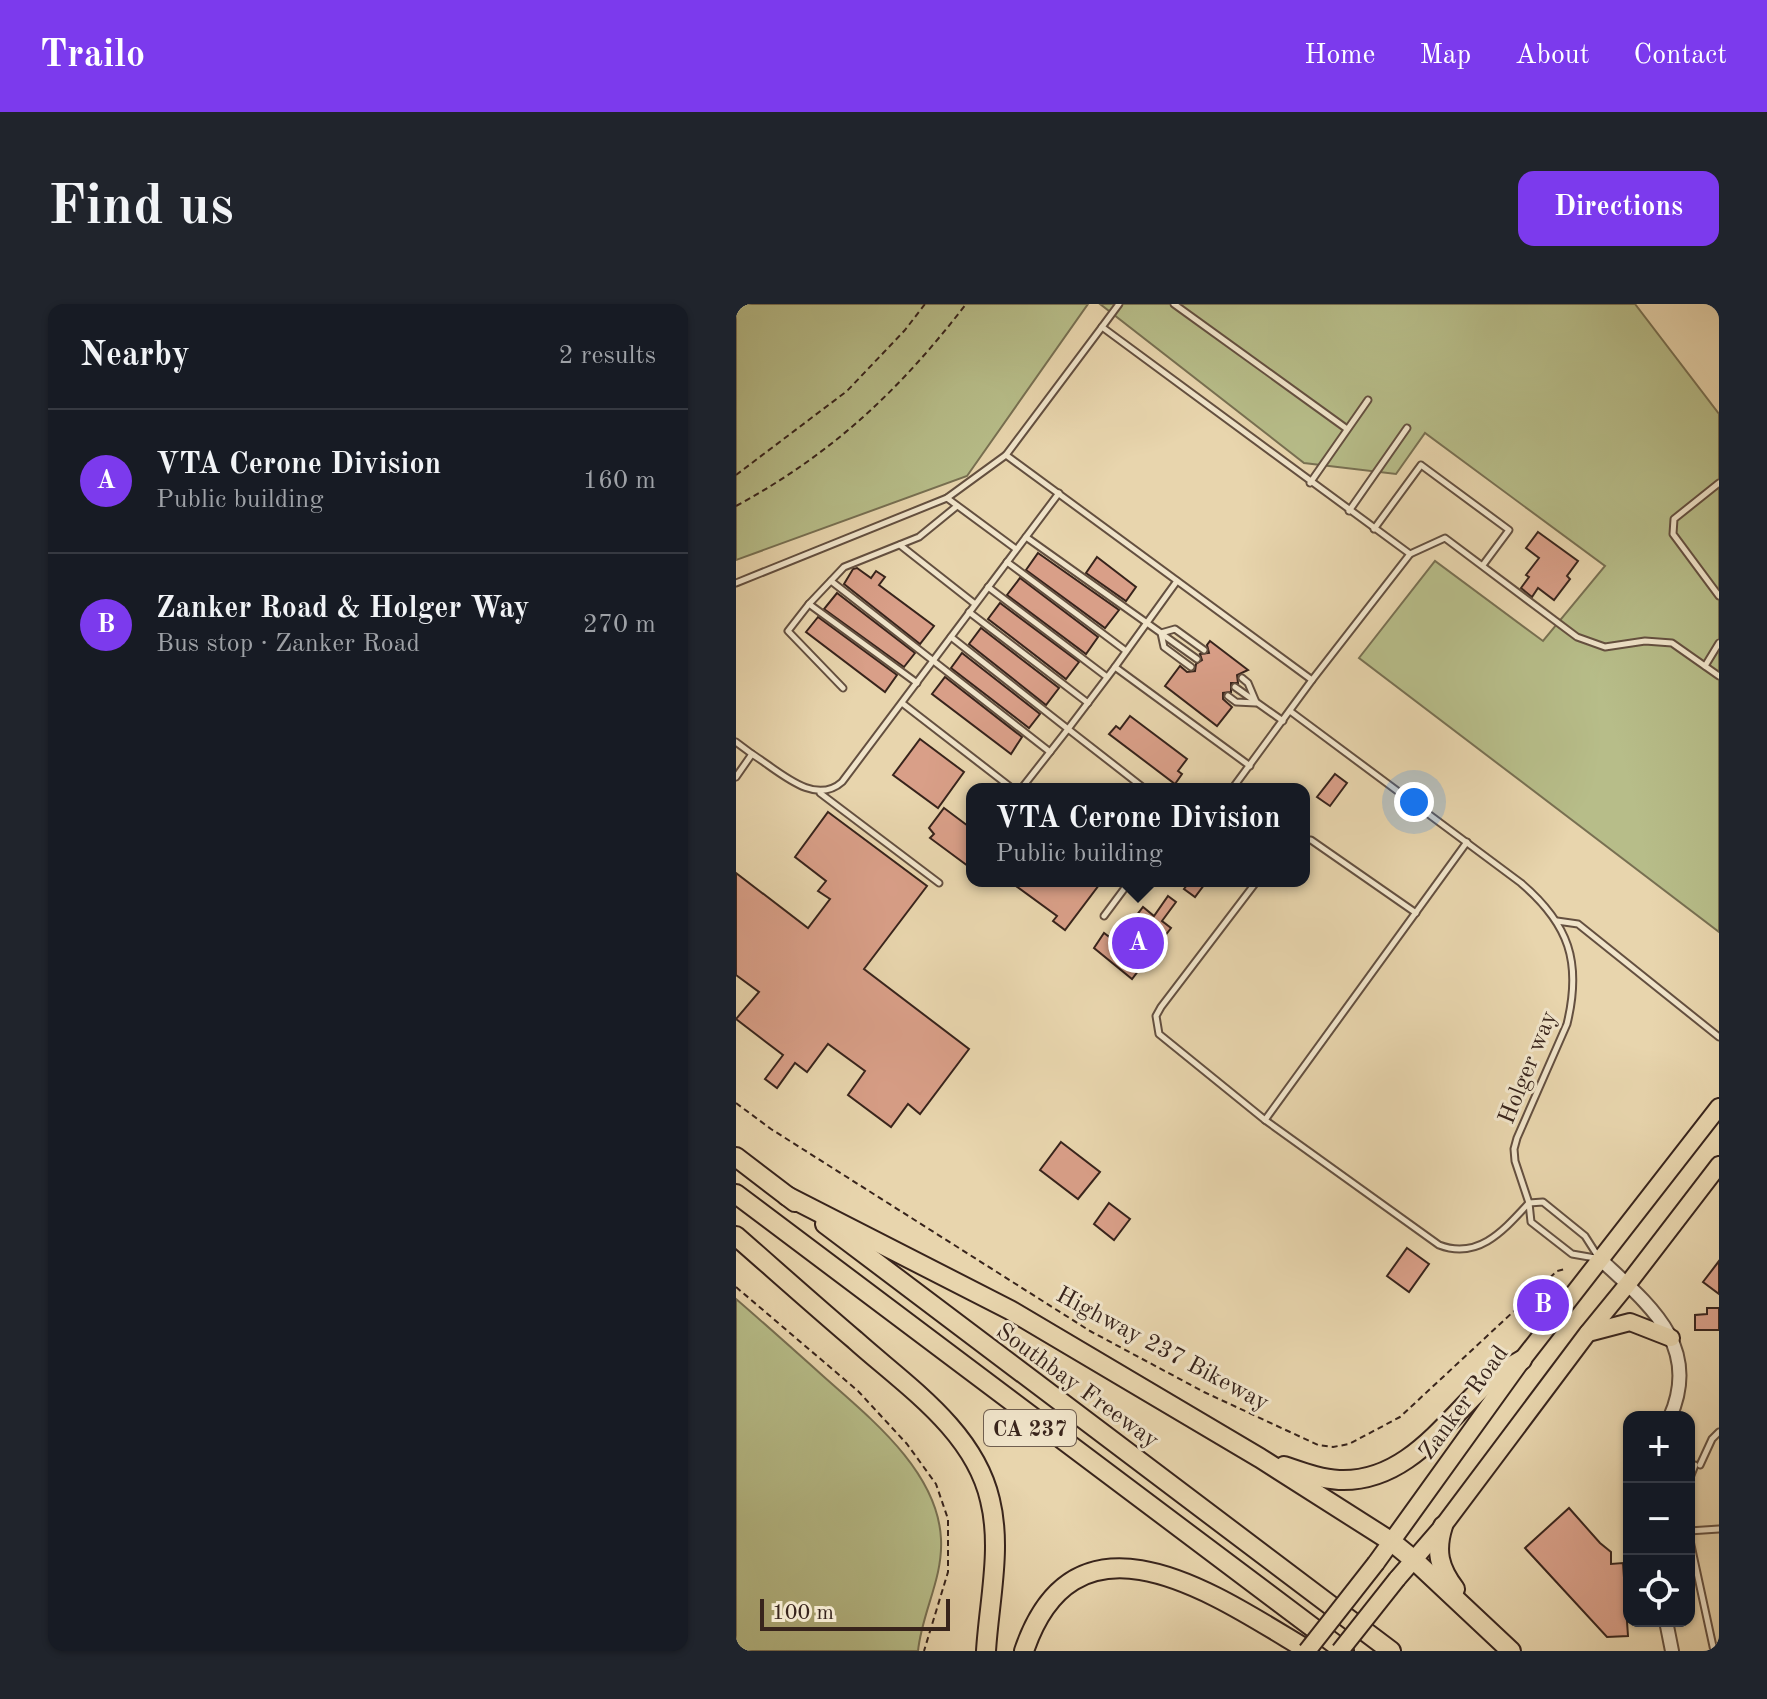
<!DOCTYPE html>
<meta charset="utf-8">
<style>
:root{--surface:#171b24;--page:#20242c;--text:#f1f3f6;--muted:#9ea1a6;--line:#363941;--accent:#7c3aed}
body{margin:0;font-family:"Old Standard TT",serif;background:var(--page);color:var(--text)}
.controls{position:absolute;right:24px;bottom:24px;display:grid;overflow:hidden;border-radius:16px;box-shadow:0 2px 6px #0004}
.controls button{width:72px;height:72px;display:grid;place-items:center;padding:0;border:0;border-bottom:2px solid var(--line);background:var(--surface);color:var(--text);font:40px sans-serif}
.scale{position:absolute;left:24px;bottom:20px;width:190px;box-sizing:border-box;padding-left:8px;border:4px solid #38241c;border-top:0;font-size:22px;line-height:28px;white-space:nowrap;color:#38241c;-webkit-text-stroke:6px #f0e4ca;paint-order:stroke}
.you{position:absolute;left:678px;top:498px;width:28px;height:28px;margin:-20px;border:6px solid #fff;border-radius:50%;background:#1a73e8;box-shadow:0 0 0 12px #1a73e833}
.badge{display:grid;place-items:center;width:52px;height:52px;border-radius:50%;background:var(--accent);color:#fff;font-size:26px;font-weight:700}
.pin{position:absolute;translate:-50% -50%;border:4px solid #fff;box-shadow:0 2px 8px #0006}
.popup{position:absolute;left:230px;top:479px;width:344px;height:104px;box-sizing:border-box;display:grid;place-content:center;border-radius:16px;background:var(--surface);filter:drop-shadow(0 2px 6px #0005);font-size:26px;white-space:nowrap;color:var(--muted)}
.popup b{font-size:30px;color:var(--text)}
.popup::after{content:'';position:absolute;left:50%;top:100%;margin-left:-16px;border:16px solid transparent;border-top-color:var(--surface)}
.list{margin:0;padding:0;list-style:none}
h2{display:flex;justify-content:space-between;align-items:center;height:104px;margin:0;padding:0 32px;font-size:34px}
h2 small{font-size:26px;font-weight:400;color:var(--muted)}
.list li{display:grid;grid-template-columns:52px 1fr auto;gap:24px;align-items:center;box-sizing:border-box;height:144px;padding:0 32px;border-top:2px solid var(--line)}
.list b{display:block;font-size:30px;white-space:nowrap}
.list p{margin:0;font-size:26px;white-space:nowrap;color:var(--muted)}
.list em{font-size:26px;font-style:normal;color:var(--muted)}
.icon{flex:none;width:44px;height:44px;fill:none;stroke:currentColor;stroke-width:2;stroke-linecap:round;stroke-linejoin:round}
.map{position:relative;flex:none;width:983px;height:1347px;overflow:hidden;border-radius:16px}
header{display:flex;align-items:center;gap:48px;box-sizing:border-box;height:112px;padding:0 40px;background:var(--accent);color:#fff}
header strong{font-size:38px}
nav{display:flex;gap:44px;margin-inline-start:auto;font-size:28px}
.intro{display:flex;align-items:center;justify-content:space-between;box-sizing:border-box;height:192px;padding:0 48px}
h1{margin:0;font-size:56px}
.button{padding:20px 36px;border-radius:16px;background:var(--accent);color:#fff;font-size:28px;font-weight:700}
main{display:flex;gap:48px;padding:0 48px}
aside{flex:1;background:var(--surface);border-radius:16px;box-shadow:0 2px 6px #0004}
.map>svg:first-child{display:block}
.green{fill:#b7bd89;stroke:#787052;stroke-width:2}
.building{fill:#d99f88;stroke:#38241c;stroke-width:2}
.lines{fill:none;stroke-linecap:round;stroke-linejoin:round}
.service-casing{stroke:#645040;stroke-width:9}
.tertiary-casing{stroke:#645040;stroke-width:16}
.primary-casing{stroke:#38241c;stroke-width:20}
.motorway-casing{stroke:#38241c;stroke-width:22}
.path{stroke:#38241c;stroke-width:2;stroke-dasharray:6 4;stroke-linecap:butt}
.service{stroke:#f0e4ca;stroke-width:5}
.tertiary{stroke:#f0e4ca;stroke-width:12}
.primary{stroke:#e8d5ad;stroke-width:16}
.motorway{stroke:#e8d5ad;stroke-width:18}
.primary-bridge-casing{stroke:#38241c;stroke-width:20;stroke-linecap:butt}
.primary-bridge{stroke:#e8d5ad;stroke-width:16}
.labels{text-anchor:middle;stroke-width:6;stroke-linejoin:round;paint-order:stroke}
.shield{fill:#f0e4ca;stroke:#6f5e50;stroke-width:2}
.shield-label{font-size:22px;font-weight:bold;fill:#38241c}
.street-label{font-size:24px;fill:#38241c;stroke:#f0e4ca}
</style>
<header>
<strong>Trailo</strong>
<nav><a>Home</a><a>Map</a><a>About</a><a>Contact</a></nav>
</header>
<div class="intro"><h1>Find us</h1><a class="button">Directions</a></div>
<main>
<aside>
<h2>Nearby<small>2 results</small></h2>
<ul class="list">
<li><span class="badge">A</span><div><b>VTA Cerone Division</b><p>Public building</p></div><em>160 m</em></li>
<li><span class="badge">B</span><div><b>Zanker Road &amp; Holger Way</b><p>Bus stop · Zanker Road</p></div><em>270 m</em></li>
</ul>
</aside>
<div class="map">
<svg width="983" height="1347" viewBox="0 0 983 1347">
<rect width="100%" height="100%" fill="#e8d5ad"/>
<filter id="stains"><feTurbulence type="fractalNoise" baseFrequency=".0025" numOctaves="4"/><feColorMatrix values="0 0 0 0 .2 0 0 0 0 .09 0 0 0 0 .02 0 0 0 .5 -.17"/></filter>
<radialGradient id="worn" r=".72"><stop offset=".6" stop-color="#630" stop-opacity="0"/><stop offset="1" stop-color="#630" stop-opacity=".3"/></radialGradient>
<g class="green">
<polygon points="0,0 352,0 231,172 0,256"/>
<polygon points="364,0 899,0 983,110 983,628 623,354 699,257 807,337 869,262 689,129 660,170 568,159"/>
<path d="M0 995C29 1020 58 1046 87 1072 133 1113 202 1167 205 1235 207 1275 186 1308 182 1347H0Z"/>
</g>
<g class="building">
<polygon points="802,228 842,257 831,272 834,275 818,296 802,284 796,293 785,284 793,273 790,271 803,254 790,244"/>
<polygon points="302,249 383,306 369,324 290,266"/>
<polygon points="361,253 400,283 390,297 350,269"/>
<polygon points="121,264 135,274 140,267 149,273 143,281 198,322 184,340 108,280 117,265"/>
<polygon points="284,274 362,333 350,350 271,291"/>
<polygon points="101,289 179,349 168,363 88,305"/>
<polygon points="264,299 343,358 330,375 252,315"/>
<polygon points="82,313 161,371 149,388 70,328"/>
<polygon points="245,324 323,384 310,401 233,340"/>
<polygon points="474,337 512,366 501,371 502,379 495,379 495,388 487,389 487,395 496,403 481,422 429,382 444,362 451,368 459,367 460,360 466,356 464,350 473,349 471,341"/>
<polygon points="226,349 304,410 293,424 215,364"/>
<polygon points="209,373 286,433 275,450 196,390"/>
<polygon points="394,412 451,455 442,467 446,470 439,480 373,430 380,422 384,425"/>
<polygon points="184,435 228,468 202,504 157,471"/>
<polygon points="599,470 611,479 594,502 581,493"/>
<polygon points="208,504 236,525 236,565 194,534 198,530 193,524"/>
<polygon points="92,508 191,582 128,665 233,745 184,810 172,800 155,823 112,791 129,767 92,740 71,768 59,759 41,784 29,775 47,751 0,715 23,688 0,671 0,569 72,624 94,595 82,587 90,577 59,553"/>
<polygon points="273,577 366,577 329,626 317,617 321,612"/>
<polygon points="454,577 471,577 459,593 448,585"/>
<polygon points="432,592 440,598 426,617 435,624 396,675 358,644 368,629 380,638 407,603 418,612"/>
<polygon points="325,838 364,868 342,895 304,866"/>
<polygon points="373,899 394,915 378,936 358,920"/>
<polygon points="671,944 693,960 673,988 651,972"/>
<polygon points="983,957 983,990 967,978"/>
<polygon points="971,1004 983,1004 983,1026 959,1026 959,1011 971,1010"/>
<polygon points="833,1204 864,1239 875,1248 875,1260 887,1259 892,1332 871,1333 789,1244"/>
</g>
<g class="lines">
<g class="service-casing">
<g id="service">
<polyline points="438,0 611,125"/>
<polyline points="366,23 383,0"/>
<polyline points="574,179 632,96"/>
<polyline points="983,179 938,215 937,230 983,292"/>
<polyline points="211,194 270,151"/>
<polyline points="613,207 671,124"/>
<polyline points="638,225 685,161 773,226 747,261"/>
<polyline points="290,233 425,329 428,343 455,363"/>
<polyline points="164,241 239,300"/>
<polyline points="271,258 390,347"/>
<polyline points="95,277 314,448"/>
<polyline points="0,279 211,194 280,245"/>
<polyline points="252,283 371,373"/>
<polyline points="73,300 181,379"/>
<polyline points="233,308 352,399"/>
<polyline points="425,329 439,325 468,346"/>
<polyline points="426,330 461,355"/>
<polyline points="215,333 332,425 379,363 514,462"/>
<polyline points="969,362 983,339"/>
<polyline points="379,363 441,277"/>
<polyline points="506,374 512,379 520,398"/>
<polyline points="576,376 270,151 366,23 674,250"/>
<polyline points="499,383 547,417"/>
<polyline points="107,384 52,327 73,300 108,263 183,233 221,202"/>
<polyline points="492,392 500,398 520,399"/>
<polyline points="166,399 277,485"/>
<path d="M554 407 785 579C833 620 846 658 831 720L781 834 778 845 779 857 793 899 795 918 836 950 859 954"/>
<polyline points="0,438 16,450"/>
<path d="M0 473 16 450C42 466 78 503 106 478L323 189"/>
<polyline points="285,485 332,425 409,485"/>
<polyline points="496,485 576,376 674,250 709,234 841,333 869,343 909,337 936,339 983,372"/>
<polyline points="84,489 203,579"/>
<polyline points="568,536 575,536 680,609"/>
<path d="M521 577 425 703 420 712 423 730 529 816 703 941C742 956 767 927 792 900"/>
<polyline points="368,612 394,577"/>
<polyline points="821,617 842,620 983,733"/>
<polyline points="529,816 731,538"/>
<polyline points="793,899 807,898 849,932 863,954"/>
<polyline points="964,1161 976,1135 983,1128"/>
<polyline points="953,1176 959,1161"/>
<polyline points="953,1227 983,1225"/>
<polyline points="953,1232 978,1347"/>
</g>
</g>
<g class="tertiary-casing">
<g id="tertiary">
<path d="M864 955C912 1000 966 1041 934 1113"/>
<polyline points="930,1317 936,1347"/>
</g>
</g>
<g class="primary-casing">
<g id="primary">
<polyline points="852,1029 894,1018 935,1034"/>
<polyline points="640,1259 786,1056 983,803"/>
<polyline points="661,1275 707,1222 851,1030 891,981 983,861"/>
</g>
</g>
<g class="motorway-casing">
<g id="motorway">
<polyline points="0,853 59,898"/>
<polyline points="0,890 608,1347"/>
<polyline points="51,892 274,1006 524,1154 656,1238 678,1256 775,1347"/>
<polyline points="89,920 655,1347"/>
<path d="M0 932C40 967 79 1002 119 1036 169 1081 238 1126 254 1196 266 1244 253 1298 250 1347"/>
<path d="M548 1162C566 1168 584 1175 603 1176 671 1179 710 1116 754 1076 763 1068 775 1062 786 1056"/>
<path d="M707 1222C699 1247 703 1264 719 1285"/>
<path d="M288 1347C341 1191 484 1294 573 1347"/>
</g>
</g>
<g class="path">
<polyline points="0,171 111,87 169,26 189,0"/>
<path d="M0 202C96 150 164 86 230 0"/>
<polyline points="0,799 35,825 354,1027 468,1088 582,1141 597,1143 613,1140 664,1113 821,967 829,965"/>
<polyline points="0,983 122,1087 171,1140 200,1180 212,1215 212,1268 188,1347"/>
</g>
<use href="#service" class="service"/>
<use href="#tertiary" class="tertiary"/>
<use href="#primary" class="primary"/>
<use href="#motorway" class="motorway"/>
<g class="primary-bridge-casing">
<g id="primary-bridge">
<polyline points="571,1347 640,1259"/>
<polyline points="604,1347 661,1275"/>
</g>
</g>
<use href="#primary-bridge" class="primary-bridge"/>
</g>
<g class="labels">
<rect class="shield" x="248" y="1106" width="92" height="36" rx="6"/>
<g class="shield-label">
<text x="294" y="1132">CA 237</text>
</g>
<g class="street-label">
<text transform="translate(791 763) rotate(-68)" y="8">Holger way</text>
<text transform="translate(427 1044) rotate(28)" y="8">Highway 237 Bikeway</text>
<text transform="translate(342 1081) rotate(36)" y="8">Southbay Freeway</text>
<text transform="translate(727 1098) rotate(-54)" y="8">Zanker Road</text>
</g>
</g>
<rect width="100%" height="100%" filter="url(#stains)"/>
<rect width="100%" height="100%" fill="url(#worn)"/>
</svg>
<div class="controls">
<button>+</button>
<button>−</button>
<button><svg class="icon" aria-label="locate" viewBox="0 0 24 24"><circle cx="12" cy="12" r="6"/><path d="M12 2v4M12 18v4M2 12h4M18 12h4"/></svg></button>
</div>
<div class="scale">100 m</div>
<div class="you"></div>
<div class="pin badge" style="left:402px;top:639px">A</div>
<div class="popup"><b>VTA Cerone Division</b>Public building</div>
<div class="pin badge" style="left:807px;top:1001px">B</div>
</div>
</main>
